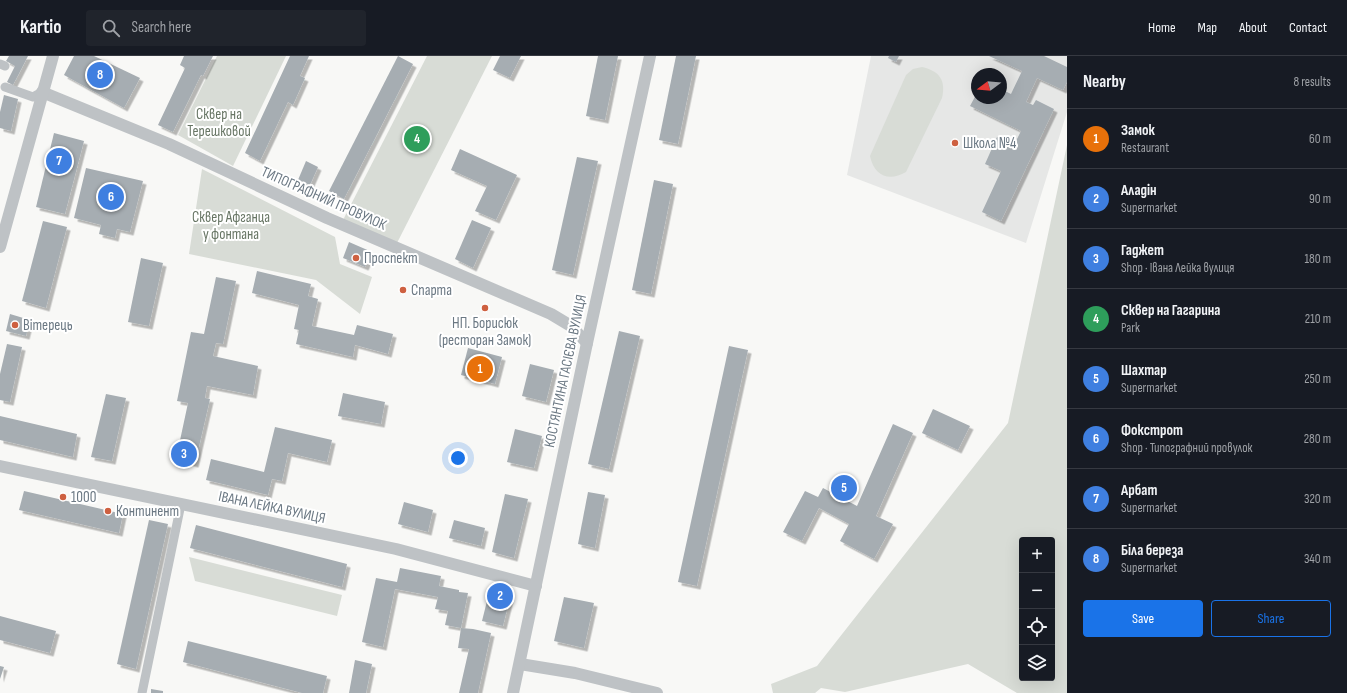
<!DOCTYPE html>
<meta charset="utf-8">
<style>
:root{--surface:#171b24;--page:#20242c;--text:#f1f3f6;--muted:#9ea1a6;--line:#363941;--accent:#1a73e8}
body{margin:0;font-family:"Sofia Sans Condensed",sans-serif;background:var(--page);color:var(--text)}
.controls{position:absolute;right:12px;bottom:12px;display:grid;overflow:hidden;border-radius:4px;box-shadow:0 4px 16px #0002}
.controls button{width:36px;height:36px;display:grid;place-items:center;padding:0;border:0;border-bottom:1px solid var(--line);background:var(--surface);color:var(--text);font:20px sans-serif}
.compass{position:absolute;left:971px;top:12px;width:36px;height:36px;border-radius:50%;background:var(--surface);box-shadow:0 4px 16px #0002;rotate:254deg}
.you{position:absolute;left:458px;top:402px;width:14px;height:14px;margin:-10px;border:3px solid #fff;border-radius:50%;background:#1a73e8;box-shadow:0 0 0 6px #1a73e833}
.badge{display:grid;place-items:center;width:26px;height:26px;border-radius:50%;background:var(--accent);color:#fff;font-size:13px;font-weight:700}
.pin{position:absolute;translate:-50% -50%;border:2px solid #fff;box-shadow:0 1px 4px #0006}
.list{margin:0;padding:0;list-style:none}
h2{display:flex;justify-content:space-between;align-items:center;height:52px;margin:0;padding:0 16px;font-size:17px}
h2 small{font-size:13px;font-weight:400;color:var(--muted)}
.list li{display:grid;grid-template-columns:26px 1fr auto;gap:12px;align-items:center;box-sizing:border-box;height:60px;padding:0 16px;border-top:1px solid var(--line)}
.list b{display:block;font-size:15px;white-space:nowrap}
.list p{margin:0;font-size:13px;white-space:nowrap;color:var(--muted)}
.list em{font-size:13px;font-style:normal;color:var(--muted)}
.actions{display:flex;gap:8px;padding:12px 16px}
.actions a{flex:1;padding:9px 0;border:1px solid var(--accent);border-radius:4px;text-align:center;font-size:14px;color:var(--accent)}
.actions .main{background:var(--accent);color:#fff}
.icon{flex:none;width:22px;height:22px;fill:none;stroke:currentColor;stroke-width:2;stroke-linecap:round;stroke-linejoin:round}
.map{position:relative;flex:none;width:1067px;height:637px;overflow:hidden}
header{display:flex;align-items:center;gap:24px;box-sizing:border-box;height:56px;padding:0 20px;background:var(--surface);border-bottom:1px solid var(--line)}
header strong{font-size:19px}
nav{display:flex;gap:22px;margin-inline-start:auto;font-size:14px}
.search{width:280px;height:36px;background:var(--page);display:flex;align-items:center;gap:10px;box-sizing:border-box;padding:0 14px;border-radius:4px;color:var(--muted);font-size:15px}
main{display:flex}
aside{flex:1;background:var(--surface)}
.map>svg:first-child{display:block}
.built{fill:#e6e7e6;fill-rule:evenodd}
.green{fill:#d8dcd6;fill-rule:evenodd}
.building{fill:#a6adb2;filter:url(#shadow)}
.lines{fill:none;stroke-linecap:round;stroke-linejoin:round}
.pedestrian{stroke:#bec2c5;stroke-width:9}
.minor{stroke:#bec2c5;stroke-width:12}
.poi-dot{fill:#ce6040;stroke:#fff;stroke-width:1.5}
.labels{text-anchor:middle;stroke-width:4;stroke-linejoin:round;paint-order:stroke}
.park-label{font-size:15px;fill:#687665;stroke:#fff}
.poi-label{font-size:15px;fill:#6b7883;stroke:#fff;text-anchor:start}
.street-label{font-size:15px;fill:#6b7883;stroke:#fff}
</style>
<header>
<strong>Kartio</strong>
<div class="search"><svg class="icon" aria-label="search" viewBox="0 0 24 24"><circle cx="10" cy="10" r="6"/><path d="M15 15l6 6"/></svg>Search here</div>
<nav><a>Home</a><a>Map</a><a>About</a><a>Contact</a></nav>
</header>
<main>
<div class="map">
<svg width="1067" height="637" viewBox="0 0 1067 637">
<defs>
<filter id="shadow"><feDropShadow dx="3.5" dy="3.5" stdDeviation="0" flood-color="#0004"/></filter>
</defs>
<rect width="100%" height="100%" fill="#f8f8f6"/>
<path class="built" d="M871 0H1067V56L1026 187 847 119ZM977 18H1001V42H977Z"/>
<g class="green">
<polygon points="217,0 286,0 233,110 178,79"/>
<polygon points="427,0 492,0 397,187 342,166"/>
<path d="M922 11C940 15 946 25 942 42L906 116C889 126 874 120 870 100L906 19 913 13Z"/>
<path d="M1067 89V637H1017L968 608 845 636 821 632 815 637H773L771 628 817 610 1008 367ZM1022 484H1052V622H1022Z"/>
<polygon points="202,113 335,181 340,208 372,221 360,258 316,224 189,198"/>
<polygon points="189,501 342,539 337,560 195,525"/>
</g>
<g class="building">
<polygon points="9,0 28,0 13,29 7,26 15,10 6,5"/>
<polygon points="74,0 94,0 140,22 124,52 64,19"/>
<polygon points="184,0 213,0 203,20 201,19 173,76 158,69 185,12 180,9"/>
<polygon points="290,0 309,0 300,20 305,22 293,49 288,46 260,105 245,97"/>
<polygon points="398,0 413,8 344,143 329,135"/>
<polygon points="500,0 521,0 510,22 493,14"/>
<polygon points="598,0 618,0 605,64 586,60"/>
<polygon points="676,0 696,0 678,88 659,84"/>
<polygon points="889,0 899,0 896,6 888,2"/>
<polygon points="989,0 1044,0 1067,11 1067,26 1063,34 1037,22 1026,46 1033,49 1036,44 1054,53 1001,165 982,156 1001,115 985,108 997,81 1014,89 1021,75 970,50 977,37 977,42 1001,42 1001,33 1011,38 1022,15"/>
<polygon points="4,39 18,43 11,75 0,72 0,56"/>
<polygon points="54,77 84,85 65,158 36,151"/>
<polygon points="460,93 517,119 496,164 475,155 487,130 451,114"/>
<polygon points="577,101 598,105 573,219 552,214"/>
<polygon points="306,105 318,111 310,129 298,124"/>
<polygon points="86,112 143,125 130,176 117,173 115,182 99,178 101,169 74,162"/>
<polygon points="654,124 673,128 651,238 632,234"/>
<polygon points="472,164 491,172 473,212 455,203"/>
<polygon points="43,165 67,171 46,252 22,245"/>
<polygon points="349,186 372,196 365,211 343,202"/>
<polygon points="141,202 163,207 149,270 128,266"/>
<polygon points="257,215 311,228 308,240 318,243 312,270 354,279 357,269 393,278 388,298 355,289 353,301 296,288 299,274 294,273 299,249 252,237"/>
<polygon points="216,221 236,225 223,288 216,287 213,300 258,310 253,339 207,330 205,342 210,343 195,408 176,403 188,347 177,345 191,276 204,278"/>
<polygon points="10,258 30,264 26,280 6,275"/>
<polygon points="619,275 640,280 609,413 588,408"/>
<polygon points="7,288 22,291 10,346 0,344 0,318"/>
<polygon points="729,290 748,294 697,530 678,526"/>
<polygon points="468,292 502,301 495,328 461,319"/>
<polygon points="530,308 554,314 546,346 522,340"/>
<polygon points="343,337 385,346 381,368 338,360"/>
<polygon points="106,338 126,342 112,405 91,401"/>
<polygon points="933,353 970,370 958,394 922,377"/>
<polygon points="0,360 77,378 73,401 0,384"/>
<polygon points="893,368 913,377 876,460 893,468 874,503 840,485 849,468 819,452 802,485 783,476 805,435 818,441 823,432 857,450"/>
<polygon points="275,371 332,384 327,406 288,397 282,425 272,423 268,439 206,424 211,403 264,416"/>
<polygon points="515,373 542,380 534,412 507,406"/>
<polygon points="24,435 123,458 119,477 19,454"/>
<polygon points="588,436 605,439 595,492 578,488"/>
<polygon points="505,438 528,443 514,502 492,496"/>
<polygon points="404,446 433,454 428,476 398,468"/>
<polygon points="149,464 168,468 136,613 117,608"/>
<polygon points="454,464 485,472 481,490 449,482"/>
<polygon points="196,469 347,508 342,531 190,492"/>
<polygon points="400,512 441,520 439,530 459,534 459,536 468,537 461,572 445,569 448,555 435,553 438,541 395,533 383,591 362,586 376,522 397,526"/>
<polygon points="490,533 511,538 503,570 482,565"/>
<polygon points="564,541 594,547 584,592 554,585"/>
<polygon points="0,560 56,575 50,597 0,584"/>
<polygon points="461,572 473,573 491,577 478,637 459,637 469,593 458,592"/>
<polygon points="188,585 327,620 323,637 302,637 183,606"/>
<polygon points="355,604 372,608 366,637 349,637"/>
<polygon points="0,610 4,611 0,623"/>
<polygon points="151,633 163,635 163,637 151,637"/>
</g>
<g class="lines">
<g class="pedestrian">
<polyline points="0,8 5,10"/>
<polyline points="5,31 33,41 42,36"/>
<polyline points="142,637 181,448"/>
</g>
<g class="minor">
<polyline points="42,36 169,88 327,162 551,258 571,270 587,287"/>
<polyline points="0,191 53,0"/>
<polyline points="0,410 396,493 536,530"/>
<polyline points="520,608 575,617 657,637"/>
<polyline points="513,637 587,287 650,0"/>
</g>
</g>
<g class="poi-dot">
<circle cx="955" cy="87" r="4"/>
<circle cx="356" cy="202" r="4"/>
<circle cx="403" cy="234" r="4"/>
<circle cx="485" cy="252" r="4"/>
<circle cx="15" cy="269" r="4"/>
<circle cx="63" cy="441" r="4"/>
<circle cx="108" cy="455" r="4"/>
</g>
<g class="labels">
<g class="park-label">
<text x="219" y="63">Сквер на<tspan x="219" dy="17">Терешковой</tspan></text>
<text x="231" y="166">Сквер Афганца<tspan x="231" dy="17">у фонтана</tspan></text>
</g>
<g class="poi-label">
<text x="963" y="92">Школа №4</text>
<text x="364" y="207">Проспект</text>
<text x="411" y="239">Спарта</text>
<text x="485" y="272" text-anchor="middle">НП. Борисюк<tspan x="485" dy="17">(ресторан Замок)</tspan></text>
<text x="23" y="274">Вітерець</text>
<text x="71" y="446">1000</text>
<text x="116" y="460">Континент</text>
</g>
<g class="street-label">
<text transform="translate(324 142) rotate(24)" y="5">ТИПОГРАФНИЙ ПРОВУЛОК</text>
<text transform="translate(565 315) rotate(-78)" y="5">КОСТЯНТИНА ГАСІЄВА ВУЛИЦЯ</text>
<text transform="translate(272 451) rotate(12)" y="5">ІВАНА ЛЕЙКА ВУЛИЦЯ</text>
</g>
</g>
</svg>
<div class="controls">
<button>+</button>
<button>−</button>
<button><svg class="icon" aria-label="locate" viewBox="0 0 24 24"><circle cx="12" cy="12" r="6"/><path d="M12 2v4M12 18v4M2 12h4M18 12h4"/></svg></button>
<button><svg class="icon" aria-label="layers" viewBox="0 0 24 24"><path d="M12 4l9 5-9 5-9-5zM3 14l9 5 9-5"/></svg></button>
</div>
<svg class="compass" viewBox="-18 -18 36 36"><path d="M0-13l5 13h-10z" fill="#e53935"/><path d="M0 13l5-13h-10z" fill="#9ea1a6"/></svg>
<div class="you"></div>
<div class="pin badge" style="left:480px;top:313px;background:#e8710a">1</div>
<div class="pin badge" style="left:500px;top:540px;background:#3f7fe0">2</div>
<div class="pin badge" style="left:184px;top:398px;background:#3f7fe0">3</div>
<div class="pin badge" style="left:417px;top:83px;background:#2e9e5b">4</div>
<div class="pin badge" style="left:844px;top:432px;background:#3f7fe0">5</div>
<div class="pin badge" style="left:111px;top:141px;background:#3f7fe0">6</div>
<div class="pin badge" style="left:59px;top:105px;background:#3f7fe0">7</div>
<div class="pin badge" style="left:100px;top:19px;background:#3f7fe0">8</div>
</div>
<aside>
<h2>Nearby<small>8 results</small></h2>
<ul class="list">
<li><span class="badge" style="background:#e8710a">1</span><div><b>Замок</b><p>Restaurant</p></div><em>60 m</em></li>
<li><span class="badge" style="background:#3f7fe0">2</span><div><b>Аладін</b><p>Supermarket</p></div><em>90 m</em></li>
<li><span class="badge" style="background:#3f7fe0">3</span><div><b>Гаджет</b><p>Shop · Івана Лейка вулиця</p></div><em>180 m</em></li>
<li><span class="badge" style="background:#2e9e5b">4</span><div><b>Сквер на Гагарина</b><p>Park</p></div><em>210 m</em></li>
<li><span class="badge" style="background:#3f7fe0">5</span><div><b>Шахтар</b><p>Supermarket</p></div><em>250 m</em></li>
<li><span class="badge" style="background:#3f7fe0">6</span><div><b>Фокстрот</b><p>Shop · Типографний провулок</p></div><em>280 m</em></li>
<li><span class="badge" style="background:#3f7fe0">7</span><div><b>Арбат</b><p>Supermarket</p></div><em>320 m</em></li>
<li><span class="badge" style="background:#3f7fe0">8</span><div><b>Біла береза</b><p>Supermarket</p></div><em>340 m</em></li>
</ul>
<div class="actions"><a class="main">Save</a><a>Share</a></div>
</aside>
</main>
